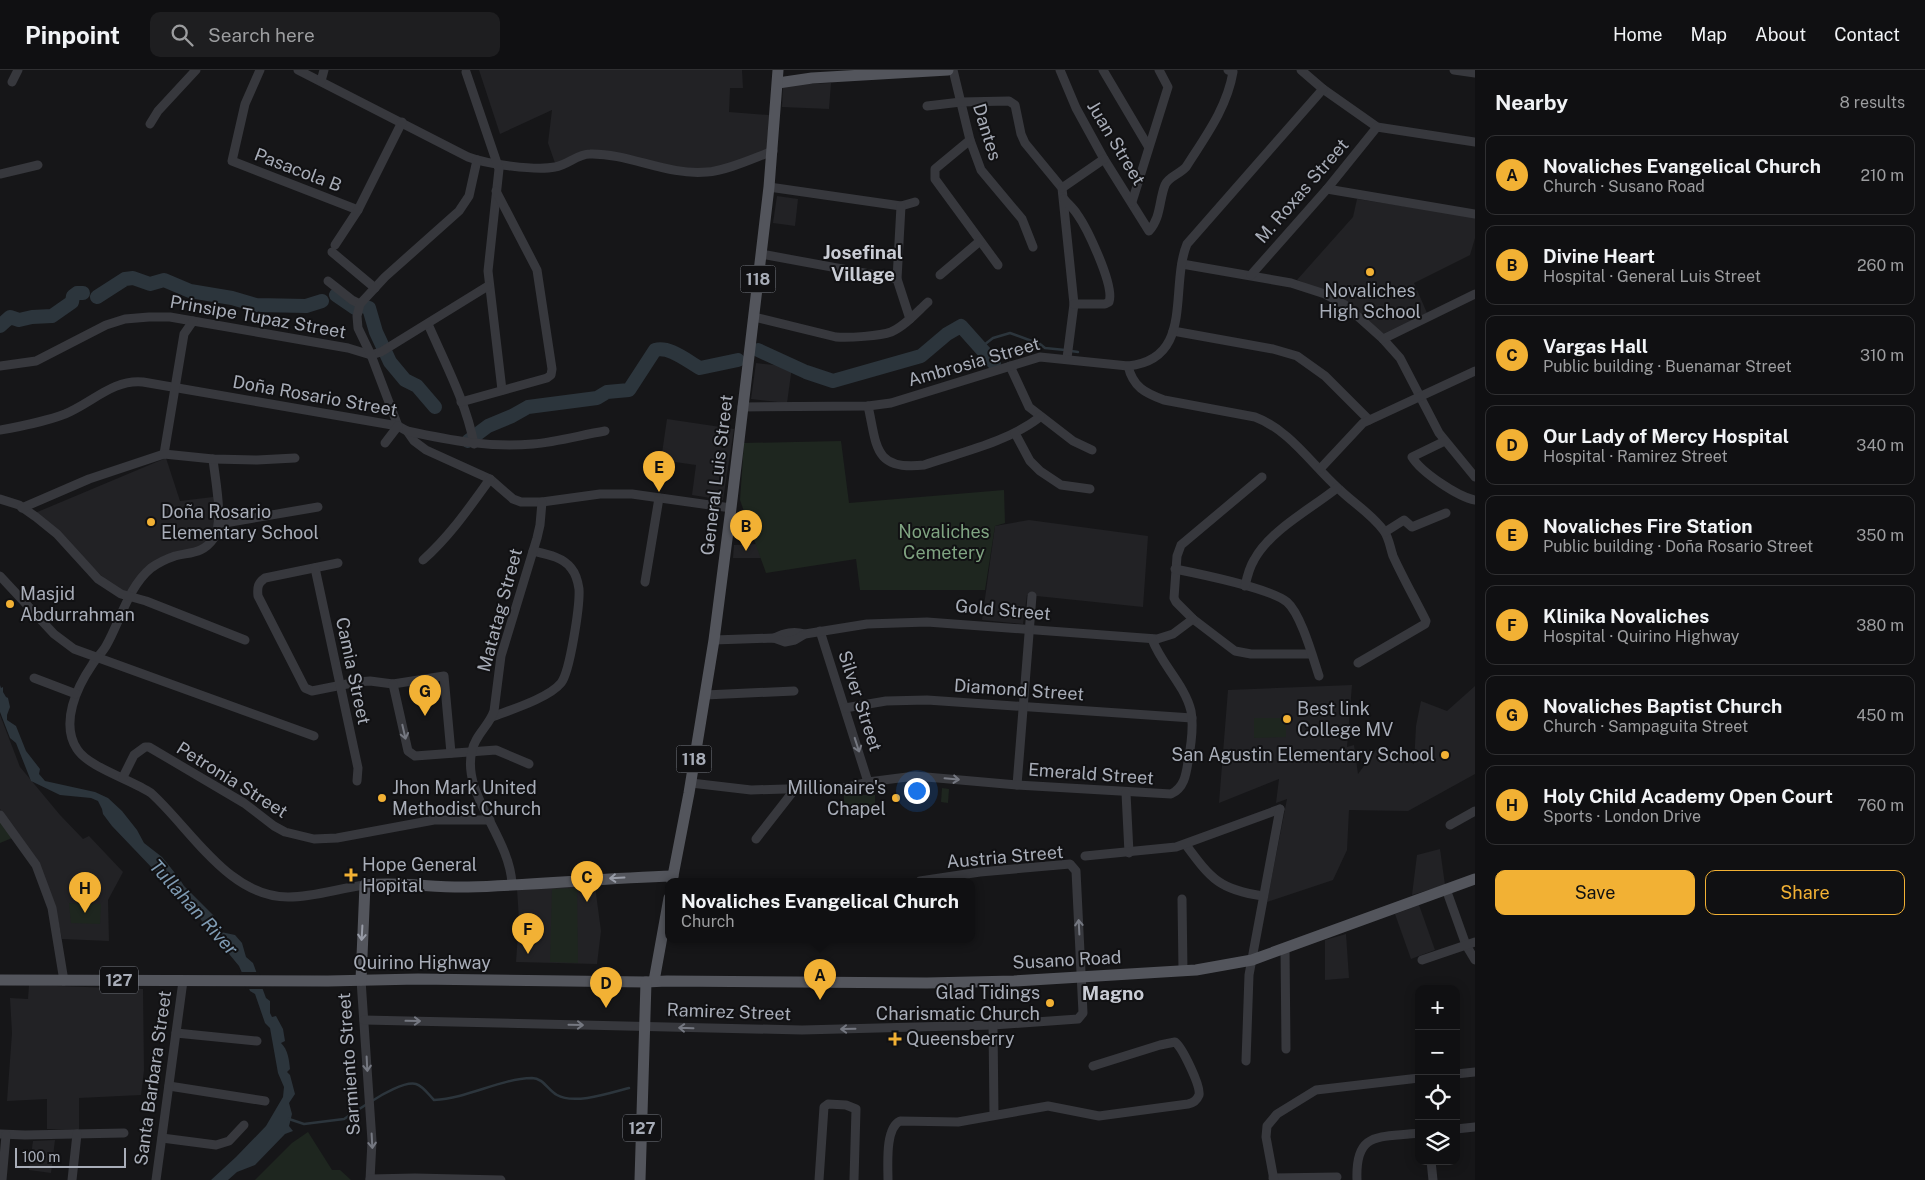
<!DOCTYPE html>
<meta charset="utf-8">
<style>
:root{--surface:#101012;--page:#1e1e20;--text:#f1f3f6;--muted:#9c9d9f;--line:#303032;--accent:#f2b134}
body{margin:0;font-family:"Public Sans",sans-serif;background:var(--page);color:var(--text)}
.controls{position:absolute;right:15px;bottom:15px;display:grid;overflow:hidden;border-radius:10px;box-shadow:0 2px 12px #0003}
.controls button{width:45px;height:45px;display:grid;place-items:center;padding:0;border:0;border-bottom:1px solid var(--line);background:var(--surface);color:var(--text);font:25px sans-serif}
.scale{position:absolute;left:15px;bottom:12px;width:111px;box-sizing:border-box;padding-left:5px;border:2px solid #a8adb8;border-top:0;font-size:14px;line-height:18px;white-space:nowrap;color:#a8adb8;-webkit-text-stroke:4px #111113;paint-order:stroke}
.you{position:absolute;left:916px;top:720px;width:18px;height:18px;margin:-12px;border:4px solid #fff;border-radius:50%;background:#1a73e8;box-shadow:0 0 0 8px #1a73e833}
.badge{display:grid;place-items:center;width:32px;height:32px;border-radius:50%;background:var(--accent);color:#111;font-size:16px;font-weight:700}
.pin{position:absolute;translate:-50% -41px;filter:drop-shadow(0 1px 2px #0008)}
.pin::after{content:'';position:absolute;top:26px;width:18px;height:15px;background:inherit;clip-path:polygon(0 0,100% 0,50% 100%)}
.popup{position:absolute;left:665px;top:808px;width:310px;height:65px;box-sizing:border-box;display:grid;place-content:center;border-radius:10px;background:var(--surface);filter:drop-shadow(0 1px 4px #0005);font-size:16px;white-space:nowrap;color:var(--muted)}
.popup b{font-size:19px;color:var(--text)}
.popup::after{content:'';position:absolute;left:50%;top:100%;margin-left:-10px;border:10px solid transparent;border-top-color:var(--surface)}
.list{margin:0;padding:0;list-style:none}
h2{display:flex;justify-content:space-between;align-items:center;height:65px;margin:0;padding:0 20px;font-size:21px}
h2 small{font-size:16px;font-weight:400;color:var(--muted)}
.list li{display:grid;grid-template-columns:32px 1fr auto;gap:15px;align-items:center;box-sizing:border-box;height:80px;margin:0 10px 10px;padding:0 10px;border:1px solid var(--line);border-radius:10px}
.list b{display:block;font-size:19px;white-space:nowrap}
.list p{margin:0;font-size:16px;white-space:nowrap;color:var(--muted)}
.list em{font-size:16px;font-style:normal;color:var(--muted)}
.actions{display:flex;gap:10px;padding:15px 20px}
.actions a{flex:1;padding:11px 0;border:1px solid var(--accent);border-radius:10px;text-align:center;font-size:18px;color:var(--accent)}
.actions .main{background:var(--accent);color:#111}
.icon{flex:none;width:28px;height:28px;fill:none;stroke:currentColor;stroke-width:2;stroke-linecap:round;stroke-linejoin:round}
.map{position:relative;flex:none;width:1475px;height:1110px;overflow:hidden}
header{display:flex;align-items:center;gap:30px;box-sizing:border-box;height:70px;padding:0 25px;background:var(--surface);border-bottom:1px solid var(--line)}
header strong{font-size:24px}
nav{display:flex;gap:28px;margin-inline-start:auto;font-size:18px}
.search{width:350px;height:45px;background:var(--page);display:flex;align-items:center;gap:12px;box-sizing:border-box;padding:0 18px;border-radius:10px;color:var(--muted);font-size:19px}
main{display:flex}
aside{flex:1;background:var(--surface)}
.map>svg:first-child{display:block}
.built{fill:#222225}
.green{fill:#1e261f}
.water{fill:#2c353c}
.pier{fill:#161618}
.lines{fill:none;stroke-linecap:round;stroke-linejoin:round}
.stream{stroke:#2c353c;stroke-width:2.5}
.river{stroke:#2c353c;stroke-width:14}
.minor{stroke:#37383d;stroke-width:9}
.major{stroke:#53555c;stroke-width:11}
.oneway{stroke:#757881}
.oneway2{stroke:#979ba6}
.poi-dot{fill:#f2b134;stroke:#111113;stroke-width:2}
.labels{text-anchor:middle;stroke-width:4;stroke-linejoin:round;paint-order:stroke}
.shield{fill:#111113;stroke:#7b7e86;stroke-width:1}
.shield-label{font-size:16px;font-weight:bold;fill:#a8adb8}
.street-label{font-size:18px;fill:#a8adb8;stroke:#111113}
.poi-label{font-size:18px;fill:#a8adb8;stroke:#111113;text-anchor:start}
.park-label{font-size:18px;fill:#7fa381;stroke:#111113}
.neighbourhood-label{font-size:19px;font-weight:bold;fill:#c9ccd4;stroke:#111113}
.water-label{font-size:19px;font-style:italic;fill:#7f9bb3;stroke:#111113}
</style>
<header>
<strong>Pinpoint</strong>
<div class="search"><svg class="icon" aria-label="search" viewBox="0 0 24 24"><circle cx="10" cy="10" r="6"/><path d="M15 15l6 6"/></svg>Search here</div>
<nav><a>Home</a><a>Map</a><a>About</a><a>Contact</a></nav>
</header>
<main>
<div class="map">
<svg width="1475" height="1110" viewBox="0 0 1475 1110">
<rect width="100%" height="100%" fill="#161618"/>
<g class="built">
<polygon points="479,0 742,0 743,18 730,18 729,42 769,45 767,80 721,97 685,100 590,82 555,93 548,73 552,40 500,64"/>
<polygon points="831,13 829,39 782,37 783,15"/>
<polygon points="777,126 798,129 795,156 773,153"/>
<polygon points="1357,129 1475,147 1475,168 1470,185 1414,213 1427,243 1383,264 1326,222 1297,210 1353,147"/>
<polygon points="756,293 792,297 787,333 751,329"/>
<polygon points="667,349 734,359 723,430 692,425 696,395 661,390"/>
<polygon points="166,388 180,431 213,427 215,459 202,476 164,486 124,527 35,443"/>
<polygon points="1029,450 1148,466 1143,537 1027,525 1023,554 982,550 995,456"/>
<polygon points="757,474 762,488 733,488 734,475"/>
<polygon points="1352,615 1347,677 1354,675 1358,704 1378,677 1414,694 1416,656 1421,631 1447,641 1475,616 1475,704 1408,741 1349,740 1347,780 1333,810 1267,832 1287,729 1276,733 1279,709 1219,733 1228,620"/>
<polygon points="0,645 20,697 60,745 83,769 89,766 123,802 108,830 109,871 62,869 55,837 40,795 0,739"/>
<polygon points="1440,779 1445,815 1412,825 1417,785"/>
<polygon points="595,816 601,861 597,894 516,892 519,850 517,819"/>
<polygon points="1419,835 1435,880 1411,889 1395,844"/>
<polygon points="1346,864 1349,908 1325,910 1325,870"/>
<polygon points="29,915 143,919 144,1000 141,1025 79,1028 79,1060 47,1059 47,1029 7,1031 12,963 10,928 28,929"/>
<polygon points="55,1070 51,1103 29,1100 33,1071"/>
</g>
<g class="green">
<polygon points="841,371 849,433 1004,420 1005,453 995,456 985,520 860,520 856,489 766,503 740,430 744,373"/>
<polygon points="1254,648 1286,648 1286,667 1254,668"/>
<polygon points="942,718 949,719 948,733 941,732"/>
<rect x="844" y="725" width="31" height="16"/>
<polygon points="0,749 12,768 0,773"/>
<polygon points="577,818 578,893 550,892 552,819"/>
<polygon points="69,833 101,834 100,854 71,853"/>
<polygon points="308,1062 332,1100 340,1100 351,1110 255,1110 292,1073"/>
</g>
<path class="water" d="M0 615 1 618 3 617V622L6 627 8 628 10 637 7 645V650L16 656 26 681 40 699 39 704 45 711 95 722 108 728 122 741 137 760 144 773 162 787 179 808 184 816 214 846 221 862 235 865 242 873 246 887 253 893 266 928 270 931V943L272 947 276 946 283 959 285 971 281 973C288 980 289 989 290 999L287 1002 290 1005 295 1024 289 1033 292 1044 289 1056 293 1061 285 1064 255 1095 237 1102 228 1110H211L236 1087 266 1056 283 1027 284 1017 278 1003 270 958 265 953 255 924 250 921 239 896 197 845 112 756 103 744 102 739 98 731 91 728 60 725 31 711 16 673 10 668 0 642Z"/>
<polygon class="pier" points="239,902 259,902 266,919 246,919"/>
<g class="lines">
<g class="stream">
<polyline points="980,278 993,268 1010,263 1040,274 1045,278 1065,280"/>
<polyline points="1071,281 1078,282"/>
<path d="M372 1031C381 1025 405 1011 416 1014 423 1016 429 1025 434 1030 469 1028 499 1009 532 1008 543 1008 548 1020 557 1025 574 1035 610 1023 629 1018"/>
<polyline points="289,1049 304,1054 344,1049 367,1034"/>
</g>
<g class="river">
<polyline points="336,225 355,238"/>
<polyline points="97,227 125,209 133,208 150,214 164,210 190,221 232,228 256,235 306,236 322,231"/>
<polyline points="362,236 369,238 376,262 390,292 405,310 417,316 435,337"/>
<polyline points="0,256 10,247 19,250 32,247 52,246 72,232 73,226 77,223 83,223"/>
<polyline points="758,280 806,302 833,311 921,286 947,264 961,256 994,293"/>
<path d="M468 371 488 356 512 346 528 337 597 328 607 322 629 320 655 280C670 276 687 291 700 298L738 290"/>
</g>
<g class="minor">
<polyline points="260,0 245,34 232,91 358,140"/>
<path d="M298 0 468 87C486 94 536 101 555 97 568 95 577 84 590 84 629 83 667 106 707 102 726 101 754 88 773 81"/>
<polyline points="953,0 970,70 981,100 1022,149 1033,177"/>
<path d="M1060 0 1076 38 1104 89 1149 161C1161 148 1159 130 1165 115 1168 107 1180 104 1186 97 1205 67 1227 38 1233 2L1228 0"/>
<polyline points="1103,0 1148,76"/>
<polyline points="1301,0 1323,19 1377,57 1475,72"/>
<polyline points="1454,0 1475,3"/>
<polyline points="466,2 499,99 488,201 502,320"/>
<polyline points="321,11 324,0"/>
<polyline points="12,12 18,0"/>
<polyline points="927,36 961,32 1009,31 1015,35 1021,64 1025,73 1062,118 1074,234 1067,288"/>
<polyline points="150,54 158,41 196,0"/>
<polyline points="970,70 935,99 935,109 998,195"/>
<polyline points="0,104 38,95"/>
<polyline points="769,117 901,136 915,132"/>
<polyline points="1062,118 1104,89"/>
<polyline points="1327,119 1475,144"/>
<path d="M1064 129C1068 134 1073 138 1077 144 1087 158 1115 216 1109 232L1105 234H1074"/>
<polyline points="1132,132 1168,17 1159,0"/>
<polyline points="901,136 897,209 910,249"/>
<polyline points="335,175 358,140 402,52"/>
<polyline points="332,182 375,218"/>
<polyline points="761,184 897,209"/>
<polyline points="1182,194 1291,213 1325,224 1345,235 1383,269 1400,288 1439,363 1475,407"/>
<polyline points="940,205 980,171"/>
<polyline points="1251,205 1327,119 1377,57"/>
<polyline points="328,211 352,230 360,234"/>
<path d="M754 247 836 267C849 268 880 266 891 262 905 256 917 242 928 232"/>
<path d="M428 254C445 293 466 332 474 374"/>
<polyline points="1173,261 1273,279 1297,286 1325,306 1369,350"/>
<polyline points="1383,269 1475,224"/>
<polyline points="0,296 36,291 106,255 125,249 149,247 170,247 193,251 348,278 371,285 381,282 488,216"/>
<polyline points="1010,296 1029,337 1073,371 1092,380"/>
<path d="M1128 296C1133 317 1145 323 1164 330L1255 347C1290 360 1312 395 1339 419 1353 433 1372 444 1384 461 1389 468 1390 477 1393 486 1403 508 1415 529 1426 551L1425 554 1358 593"/>
<polyline points="461,332 547,308 551,305 552,299 537,200 496,121"/>
<path d="M868 336C877 375 873 401 924 395 962 382 1008 372 1040 347"/>
<path d="M742 337 868 336 891 333 1040 287 1128 296C1195 289 1169 218 1187 174L1323 19"/>
<polyline points="398,356 371,285 358,258 357,246 360,234 385,207 459,141 469,126 477,90"/>
<path d="M0 360C22 356 44 352 65 344 92 333 113 309 143 312L398 356 407 361 414 371 426 380 490 409 513 429 521 432H542L600 424H632L731 438"/>
<path d="M407 361C449 370 489 378 533 374 557 372 581 365 605 361"/>
<polyline points="1015,363 1030,391 1040,401 1061,415 1090,419"/>
<path d="M1445 371 1412 387C1421 402 1458 427 1475 430"/>
<polyline points="385,373 398,356"/>
<polyline points="164,384 184,264 193,251"/>
<path d="M213 389C215 409 224 451 214 468 203 484 191 482 175 486 166 489 158 493 151 498 128 517 120 552 106 576 102 583 96 588 92 595 77 617 60 653 77 679 88 697 132 710 151 723 191 759 229 828 289 827 314 827 340 818 365 815"/>
<polyline points="1320,399 1363,353 1475,301"/>
<polyline points="1262,407 1181,475 1177,486 1174,528 1176,532 1193,549 1235,581 1251,584 1311,584"/>
<polyline points="0,429 19,435 36,447 57,464 98,509 121,524 146,531 245,570"/>
<polyline points="22,438 89,409 164,384 213,389 257,390 295,388"/>
<polyline points="219,454 318,437"/>
<polyline points="1385,462 1404,450 1412,457 1446,443"/>
<path d="M423 490C450 466 469 438 490 409"/>
<path d="M338 493 265 508C258 513 257 517 258 526L305 618 312 621 357 612 370 611 393 614 444 606 451 683"/>
<polyline points="315,498 358,698 357,711"/>
<path d="M1175 499C1200 504 1270 518 1287 532 1301 544 1313 588 1319 606"/>
<polyline points="0,506 54,564 74,579 314,666"/>
<polyline points="645,512 659,428"/>
<path d="M1245 516C1247 507 1249 498 1254 490 1270 460 1311 439 1337 418"/>
<polyline points="820,561 868,712"/>
<path d="M774 568C785 563 793 561 805 564"/>
<polyline points="714,570 774,568 785,572 795,570 805,564 867,554 927,552 1157,569 1173,564 1193,549"/>
<polyline points="34,608 76,624"/>
<polyline points="393,614 408,681 415,686 496,680 529,694"/>
<polyline points="705,625 794,621"/>
<polyline points="845,638 886,631 927,630 1192,648"/>
<path d="M492 647C510 640 549 628 561 613 570 602 580 535 579 519 578 512 576 504 571 498 563 487 546 484 533 481"/>
<polyline points="123,707 134,685 145,677 149,677 244,733 274,756 285,762 314,769 337,768 434,750 490,750"/>
<polyline points="691,713 751,720 817,718"/>
<polyline points="1017,715 1032,526"/>
<path d="M839 719 868 712 915 706 1017 715 1171 724C1184 718 1186 705 1188 692 1191 676 1194 657 1191 641 1185 615 1161 594 1152 569"/>
<polyline points="1126,723 1129,783"/>
<polyline points="0,745 36,795 52,838 64,911"/>
<polyline points="1450,755 1475,741"/>
<polyline points="756,769 795,719"/>
<path d="M1186 775C1211 809 1220 820 1263 826"/>
<polyline points="1085,786 1176,777 1280,739"/>
<path d="M512 814C510 767 461 724 472 681 475 665 489 656 494 641L501 586 537 468 540 455 542 432"/>
<polyline points="1446,819 1466,875 1475,890"/>
<polyline points="1182,829 1183,901"/>
<polyline points="1285,878 1286,979"/>
<polyline points="1422,890 1475,872"/>
<polyline points="361,910 372,1071 370,1110"/>
<polyline points="364,950 802,960 993,955 1078,949 1083,943 1076,801 1070,794 980,802 920,811"/>
<polyline points="993,955 994,1045"/>
<polyline points="176,963 257,971"/>
<polyline points="1246,991 1249,905 1280,739"/>
<polyline points="1456,1004 1475,1002"/>
<polyline points="169,1016 265,1031"/>
<polyline points="1456,1059 1475,1057"/>
<polyline points="0,1064 25,1065 124,1063"/>
<polyline points="162,1068 216,1075 229,1071 244,1055"/>
<polyline points="1431,1091 1433,1110"/>
<polyline points="1273,1108 1337,1107"/>
<polyline points="370,1109 415,1108 501,1110"/>
<polyline points="2,1110 6,1065"/>
<polyline points="72,1110 77,1064"/>
<polyline points="156,1110 183,911"/>
<polyline points="819,1110 824,1037 828,1034 846,1035 856,1039 854,1110"/>
<path d="M888 1110C888 1095 885 1058 900 1051L958 1052 1048 1036 1099 1046 1188 1034C1193 1033 1197 1030 1199 1025 1201 1016 1182 977 1175 972L1160 975 1093 996"/>
<polyline points="1274,1110 1266,1067 1267,1056 1277,1044 1316,1020 1419,1008"/>
<path d="M1357 1110C1355 1060 1380 1068 1419 1063"/>
</g>
<g class="major">
<polyline points="778,13 812,8 948,0"/>
<polyline points="672,811 689,723 714,570 731,438 769,117 778,0"/>
<polyline points="0,910 328,911 418,909 646,912 667,911 927,913 1014,911 1179,901 1196,900 1252,890 1475,809"/>
<path d="M361 910 365 815C399 811 433 818 468 817 536 815 605 808 673 806"/>
<polyline points="654,911 669,828"/>
<polyline points="640,1110 646,912"/>
</g>
</g>
<defs><path id="oneway-shaft" d="M-6 0H5M1.5-3L5.5 0L1.5 3" fill="none" stroke-width="1.6" stroke-linecap="round" stroke-linejoin="round" transform="scale(1.25)"/></defs>
<g class="oneway">
<use href="#oneway-shaft" transform="translate(404 662) rotate(77)"/>
<use href="#oneway-shaft" transform="translate(857 675) rotate(72)"/>
<use href="#oneway-shaft" transform="translate(952 709) rotate(5)"/>
<use href="#oneway-shaft" transform="translate(1079 857) rotate(-93)"/>
<use href="#oneway-shaft" transform="translate(413 951) rotate(1)"/>
<use href="#oneway-shaft" transform="translate(576 955) rotate(1)"/>
<use href="#oneway-shaft" transform="translate(686 958) rotate(-178)"/>
<use href="#oneway-shaft" transform="translate(848 959) rotate(179)"/>
<use href="#oneway-shaft" transform="translate(367 994) rotate(87)"/>
<use href="#oneway-shaft" transform="translate(372 1071) rotate(87)"/>
</g>
<g class="oneway2">
<use href="#oneway-shaft" transform="translate(617 808) rotate(177)"/>
<use href="#oneway-shaft" transform="translate(362 863) rotate(93)"/>
</g>
<g class="poi-dot">
<circle cx="1370" cy="202" r="5"/>
<circle cx="151" cy="452" r="5"/>
<circle cx="10" cy="534" r="5"/>
<circle cx="1287" cy="649" r="5"/>
<circle cx="1445" cy="685" r="5"/>
<circle cx="382" cy="728" r="5"/>
<circle cx="896" cy="728" r="5"/>
<path d="M348.5 797.5h5v5h5v5h-5v5h-5v-5h-5v-5h5z"/>
<circle cx="1050" cy="933" r="5"/>
<path d="M892.5 961.5h5v5h5v5h-5v5h-5v-5h-5v-5h5z"/>
</g>
<g class="labels">
<g class="shield">
<rect x="740.5" y="195.5" width="35" height="27" rx="4"/>
<rect x="676.5" y="675.5" width="35" height="27" rx="4"/>
<rect x="100" y="896.5" width="38" height="27" rx="4"/>
<rect x="623" y="1044.5" width="38" height="27" rx="4"/>
</g>
<g class="shield-label">
<text x="758" y="215">118</text>
<text x="694" y="695">118</text>
<text x="119" y="916">127</text>
<text x="642" y="1064">127</text>
</g>
<g class="street-label">
<text transform="translate(987 62) rotate(73)" y="6">Dantes</text>
<text transform="translate(1116 73) rotate(59)" y="6">Juan Street</text>
<text transform="translate(298 100) rotate(21)" y="6">Pasacola B</text>
<text transform="translate(1302 121) rotate(-49)" y="6">M. Roxas Street</text>
<text transform="translate(258 247) rotate(10)" y="6">Prinsipe Tupaz Street</text>
<text transform="translate(974 292) rotate(-16)" y="6">Ambrosia Street</text>
<text transform="translate(315 326) rotate(10)" y="6">Doña Rosario Street</text>
<text transform="translate(717 405) rotate(-83)" y="6">General Luis Street</text>
<text transform="translate(500 540) rotate(-75)" y="6">Matatag Street</text>
<text transform="translate(1003 540) rotate(5)" y="6">Gold Street</text>
<text transform="translate(353 601) rotate(78)" y="6">Camia Street</text>
<text transform="translate(1019 620) rotate(4)" y="6">Diamond Street</text>
<text transform="translate(860 631) rotate(72)" y="6">Silver Street</text>
<text transform="translate(1091 704) rotate(4)" y="6">Emerald Street</text>
<text transform="translate(232 710) rotate(32)" y="6">Petronia Street</text>
<text transform="translate(1005 787) rotate(-5)" y="6">Austria Street</text>
<text transform="translate(1067 890) rotate(-3)" y="6">Susano Road</text>
<text x="422" y="899">Quirino Highway</text>
<text transform="translate(729 942) rotate(2)" y="6">Ramirez Street</text>
<text transform="translate(349 994) rotate(-94)" y="6">Sarmiento Street</text>
<text transform="translate(153 1008) rotate(-82)" y="6">Santa Barbara Street</text>
</g>
<g class="poi-label">
<text x="1370" y="227" text-anchor="middle">Novaliches<tspan x="1370" dy="21">High School</tspan></text>
<text x="161" y="448">Doña Rosario<tspan x="161" dy="21">Elementary School</tspan></text>
<text x="20" y="530">Masjid<tspan x="20" dy="21">Abdurrahman</tspan></text>
<text x="1297" y="645">Best link<tspan x="1297" dy="21">College MV</tspan></text>
<text x="1435" y="691" text-anchor="end">San Agustin Elementary School</text>
<text x="392" y="724">Jhon Mark United<tspan x="392" dy="21">Methodist Church</tspan></text>
<text x="886" y="724" text-anchor="end">Millionaire's<tspan x="886" dy="21">Chapel</tspan></text>
<text x="362" y="801">Hope General<tspan x="362" dy="21">Hopital</tspan></text>
<text x="1040" y="929" text-anchor="end">Glad Tidings<tspan x="1040" dy="21">Charismatic Church</tspan></text>
<text x="906" y="975">Queensberry</text>
</g>
<g class="park-label">
<text x="944" y="468">Novaliches<tspan x="944" dy="21">Cemetery</tspan></text>
</g>
<g class="neighbourhood-label">
<text x="863" y="189">Josefinal<tspan x="863" dy="22">Village</tspan></text>
<text x="1113" y="930">Magno</text>
</g>
<g class="water-label">
<text transform="translate(194 837) rotate(48)" y="7">Tullahan River</text>
</g>
</g>
</svg>
<div class="controls">
<button>+</button>
<button>−</button>
<button><svg class="icon" aria-label="locate" viewBox="0 0 24 24"><circle cx="12" cy="12" r="6"/><path d="M12 2v4M12 18v4M2 12h4M18 12h4"/></svg></button>
<button><svg class="icon" aria-label="layers" viewBox="0 0 24 24"><path d="M12 4l9 5-9 5-9-5zM3 14l9 5 9-5"/></svg></button>
</div>
<div class="scale">100 m</div>
<div class="you"></div>
<div class="pin badge" style="left:820px;top:930px">A</div>
<div class="popup"><b>Novaliches Evangelical Church</b>Church</div>
<div class="pin badge" style="left:746px;top:481px">B</div>
<div class="pin badge" style="left:587px;top:832px">C</div>
<div class="pin badge" style="left:606px;top:938px">D</div>
<div class="pin badge" style="left:659px;top:422px">E</div>
<div class="pin badge" style="left:528px;top:884px">F</div>
<div class="pin badge" style="left:425px;top:646px">G</div>
<div class="pin badge" style="left:85px;top:843px">H</div>
</div>
<aside>
<h2>Nearby<small>8 results</small></h2>
<ul class="list">
<li><span class="badge">A</span><div><b>Novaliches Evangelical Church</b><p>Church · Susano Road</p></div><em>210 m</em></li>
<li><span class="badge">B</span><div><b>Divine Heart</b><p>Hospital · General Luis Street</p></div><em>260 m</em></li>
<li><span class="badge">C</span><div><b>Vargas Hall</b><p>Public building · Buenamar Street</p></div><em>310 m</em></li>
<li><span class="badge">D</span><div><b>Our Lady of Mercy Hospital</b><p>Hospital · Ramirez Street</p></div><em>340 m</em></li>
<li><span class="badge">E</span><div><b>Novaliches Fire Station</b><p>Public building · Doña Rosario Street</p></div><em>350 m</em></li>
<li><span class="badge">F</span><div><b>Klinika Novaliches</b><p>Hospital · Quirino Highway</p></div><em>380 m</em></li>
<li><span class="badge">G</span><div><b>Novaliches Baptist Church</b><p>Church · Sampaguita Street</p></div><em>450 m</em></li>
<li><span class="badge">H</span><div><b>Holy Child Academy Open Court</b><p>Sports · London Drive</p></div><em>760 m</em></li>
</ul>
<div class="actions"><a class="main">Save</a><a>Share</a></div>
</aside>
</main>
